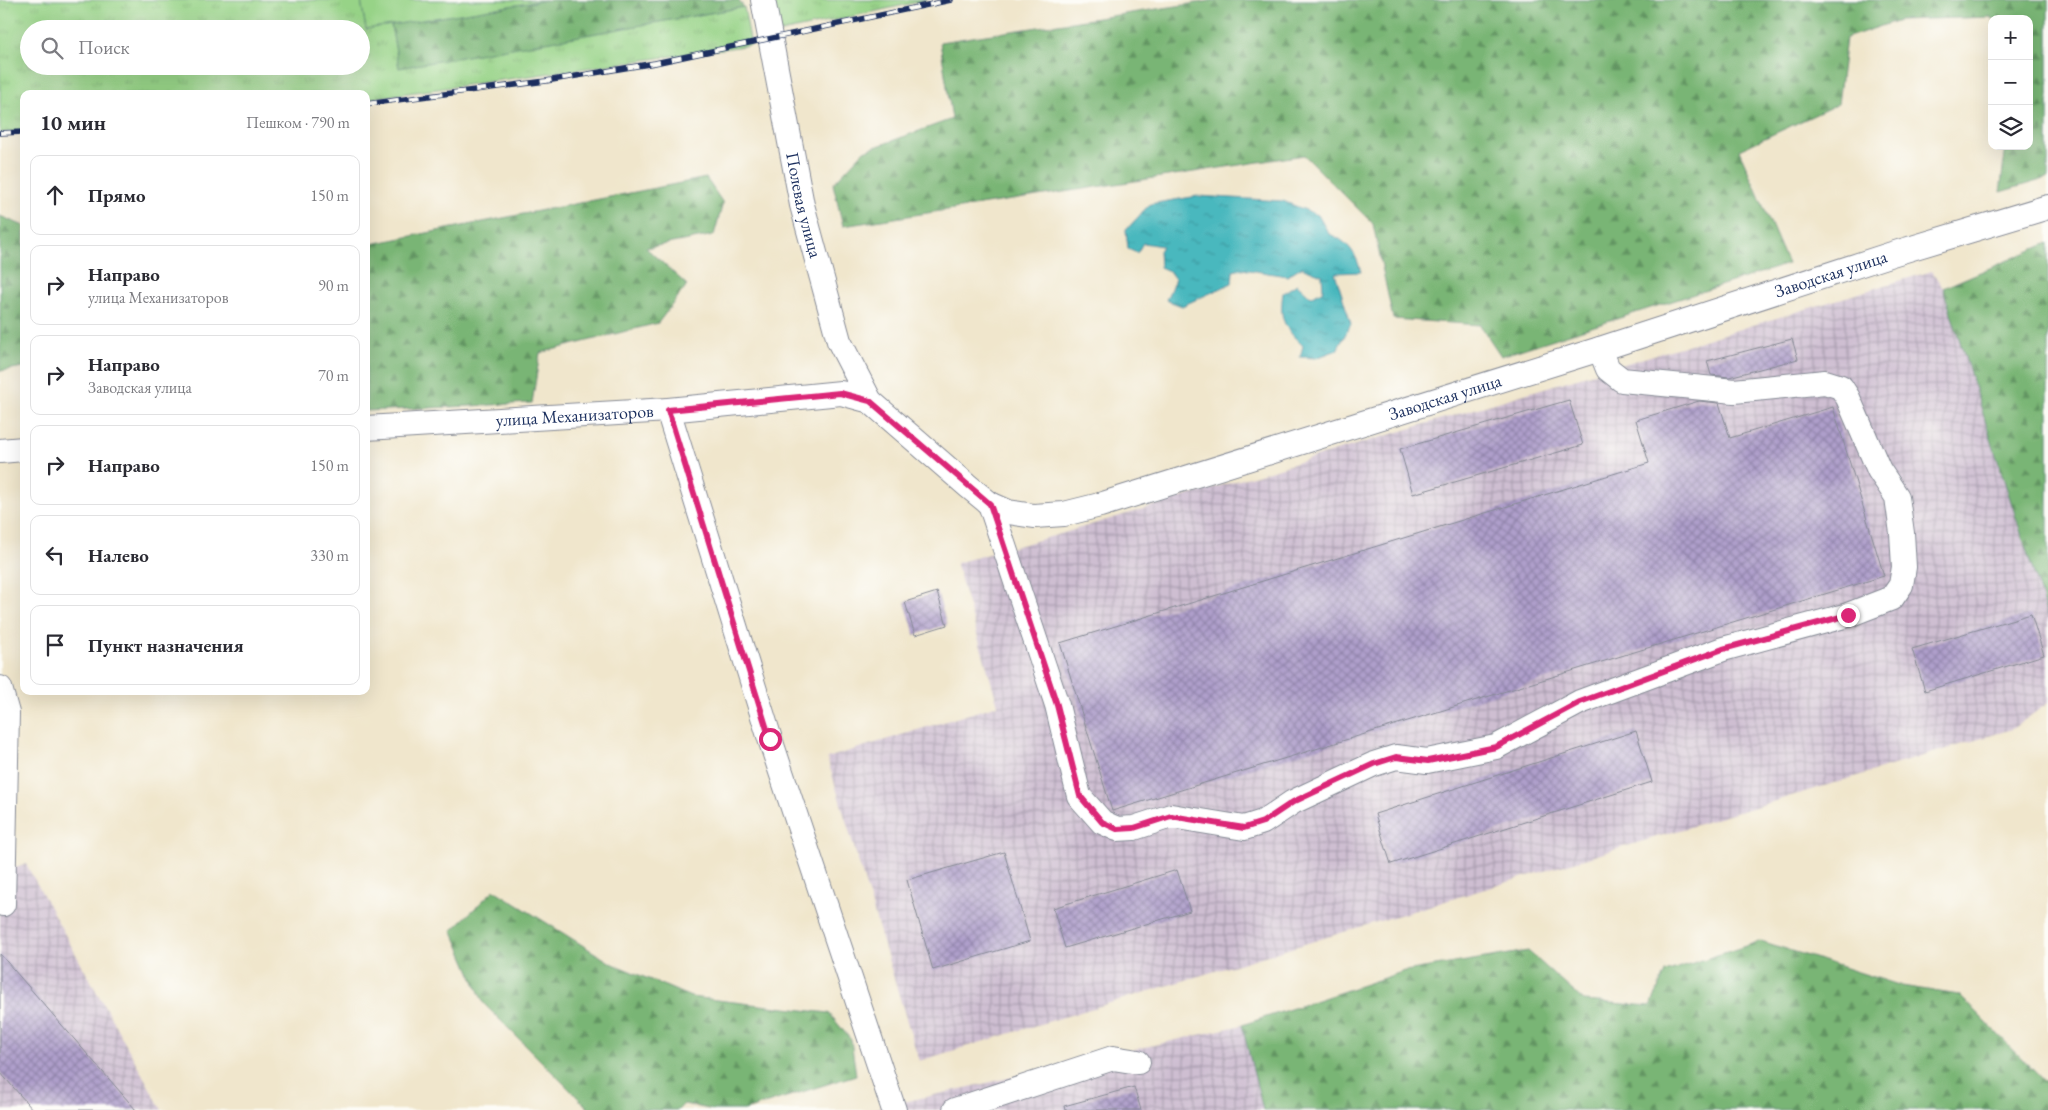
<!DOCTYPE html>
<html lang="ru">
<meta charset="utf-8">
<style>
:root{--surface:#fff;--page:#f2f2f3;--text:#2b2b33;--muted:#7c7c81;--line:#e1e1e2}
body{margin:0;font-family:"EB Garamond",serif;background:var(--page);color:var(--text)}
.controls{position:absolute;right:15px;top:15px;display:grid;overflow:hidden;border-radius:10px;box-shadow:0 5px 20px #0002}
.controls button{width:45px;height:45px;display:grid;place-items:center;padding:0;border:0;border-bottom:1px solid var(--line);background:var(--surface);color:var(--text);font:25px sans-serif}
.stop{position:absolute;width:15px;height:15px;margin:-11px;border:4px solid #db2777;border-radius:50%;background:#fff}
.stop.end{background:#db2777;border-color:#fff;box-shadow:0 1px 5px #0008}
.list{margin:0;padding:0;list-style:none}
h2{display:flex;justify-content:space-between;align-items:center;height:65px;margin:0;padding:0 20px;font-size:21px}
h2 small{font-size:16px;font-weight:400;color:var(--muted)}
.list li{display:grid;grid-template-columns:32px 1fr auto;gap:15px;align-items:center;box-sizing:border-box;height:80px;margin:0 10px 10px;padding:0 10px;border:1px solid var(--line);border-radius:10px}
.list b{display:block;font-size:19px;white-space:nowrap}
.list p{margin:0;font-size:16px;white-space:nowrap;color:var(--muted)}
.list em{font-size:16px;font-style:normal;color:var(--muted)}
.icon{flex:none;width:28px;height:28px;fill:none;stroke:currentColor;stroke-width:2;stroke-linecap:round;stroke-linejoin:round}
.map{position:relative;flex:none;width:2048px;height:1110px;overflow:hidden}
.search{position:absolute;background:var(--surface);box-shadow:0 5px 20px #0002;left:20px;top:20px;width:350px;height:55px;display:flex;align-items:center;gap:12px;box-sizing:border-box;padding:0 18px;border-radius:28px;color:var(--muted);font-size:19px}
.panel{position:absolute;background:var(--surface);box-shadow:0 5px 20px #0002;left:20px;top:90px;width:350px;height:605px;border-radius:10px}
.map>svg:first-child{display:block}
.industrial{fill:url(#industrial-grid)}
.grass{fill:url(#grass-tufts);stroke:#598172;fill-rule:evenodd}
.forest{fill:url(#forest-firs);stroke:#4a7269}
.garden{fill:#97d387;stroke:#598172}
.water{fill:url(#water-ripples);stroke:#32748e}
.building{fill:url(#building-cross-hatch)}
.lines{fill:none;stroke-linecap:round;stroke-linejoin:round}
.minor-casing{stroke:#868a95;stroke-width:26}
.minor{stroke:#fff;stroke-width:24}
.rail-casing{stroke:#1b2f5e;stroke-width:5.5}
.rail{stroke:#fdfcf7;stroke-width:4;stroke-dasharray:11;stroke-linecap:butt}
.route{stroke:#db2777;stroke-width:6}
.labels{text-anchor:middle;stroke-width:4;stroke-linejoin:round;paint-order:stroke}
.street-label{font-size:18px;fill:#1b2f5e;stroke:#fdfcf7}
</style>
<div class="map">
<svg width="2048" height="1110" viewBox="0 0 2048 1110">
<defs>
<pattern id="industrial-grid" width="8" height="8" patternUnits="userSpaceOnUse" patternTransform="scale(1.25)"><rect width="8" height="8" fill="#cebed1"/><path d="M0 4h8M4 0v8" fill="none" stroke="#a69bad"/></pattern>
<pattern id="grass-tufts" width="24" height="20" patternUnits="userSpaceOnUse" patternTransform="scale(1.25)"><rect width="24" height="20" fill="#97d387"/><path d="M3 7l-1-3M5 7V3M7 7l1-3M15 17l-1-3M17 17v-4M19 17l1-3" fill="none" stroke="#82b577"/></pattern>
<pattern id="forest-firs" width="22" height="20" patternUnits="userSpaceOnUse" patternTransform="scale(1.25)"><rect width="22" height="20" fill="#79b574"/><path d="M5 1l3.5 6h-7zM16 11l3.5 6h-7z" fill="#629462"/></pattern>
<pattern id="water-ripples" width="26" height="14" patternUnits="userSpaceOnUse" patternTransform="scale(1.25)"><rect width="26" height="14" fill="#49b8be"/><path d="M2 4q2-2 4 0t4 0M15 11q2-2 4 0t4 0" fill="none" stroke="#3c969e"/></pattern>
<pattern id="building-cross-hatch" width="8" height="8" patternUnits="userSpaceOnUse" patternTransform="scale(1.25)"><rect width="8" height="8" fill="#af9fcb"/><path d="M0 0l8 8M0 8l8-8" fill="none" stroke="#8e82a8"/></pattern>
</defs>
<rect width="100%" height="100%" fill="#fdfcf7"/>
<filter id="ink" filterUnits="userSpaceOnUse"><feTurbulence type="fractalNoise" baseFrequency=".02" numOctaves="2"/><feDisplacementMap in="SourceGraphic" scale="10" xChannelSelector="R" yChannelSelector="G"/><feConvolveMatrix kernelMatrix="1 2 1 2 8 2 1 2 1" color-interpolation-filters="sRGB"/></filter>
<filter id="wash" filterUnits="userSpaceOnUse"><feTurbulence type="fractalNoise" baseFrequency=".0096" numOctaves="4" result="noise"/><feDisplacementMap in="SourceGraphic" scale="20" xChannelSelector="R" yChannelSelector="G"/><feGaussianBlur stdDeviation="1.12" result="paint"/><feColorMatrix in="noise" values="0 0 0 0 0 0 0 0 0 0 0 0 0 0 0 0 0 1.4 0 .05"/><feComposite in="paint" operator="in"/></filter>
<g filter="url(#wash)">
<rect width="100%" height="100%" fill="#f0e6cc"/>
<g class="industrial">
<polygon points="1932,271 1943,288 2048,618 2048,703 2012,729 919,1061 827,758 998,705 956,563 1057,535"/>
<polygon points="26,864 162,1110 0,1110 0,872"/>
<polygon points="1242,1025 1263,1110 868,1110"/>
</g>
<g class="grass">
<path d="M0 0H361L366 29 391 25 399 67 744 7 751 45 366 99V94H24V131L0 133ZM29 29H361V66H29Z"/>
<polygon points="773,0 927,0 777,33"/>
</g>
<g class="forest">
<polygon points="546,0 738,0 744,7 399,68 391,25"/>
<polygon points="1216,0 2048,0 2048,178 2000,192 2006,146 2029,146 2029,19 1992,19 1991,17 1899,20 1846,38 1838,104 1739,150 1788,264 1501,356 1480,325 1393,319 1373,224 1304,155 843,226 833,184 864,151 952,119 940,42"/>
<polygon points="706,178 723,203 714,235 646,248 687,285 658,323 540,353 532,403 366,411 366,245"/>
<polygon points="0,216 24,226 24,367 0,371"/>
<polygon points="2048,243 2048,618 1943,288"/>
<polygon points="494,890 611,963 691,997 829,1013 851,1040 856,1075 745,1110 714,1110 684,1104 678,1110 590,1110 484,1004 452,930"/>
<polygon points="1761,941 1902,986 1959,995 2048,1085 2048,1110 1263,1110 1242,1025 1405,971 1528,951 1584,1001 1651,1006 1665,972"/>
</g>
<polygon class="garden" points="361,0 546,0 366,29"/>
<path class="water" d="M1198 196 1283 201 1318 215 1329 234C1348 241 1356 253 1361 272L1335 273 1351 324 1337 350 1316 358 1300 357 1303 346C1284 327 1279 320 1283 293L1297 284 1311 297 1323 290 1322 275 1301 267 1287 276 1242 269 1233 271 1232 283 1182 306 1166 300 1175 279 1169 271 1160 267 1159 251 1162 246 1143 243 1137 253 1128 249 1126 230 1150 204Z"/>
<g id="blocks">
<g class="building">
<polygon points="1792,339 1798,359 1729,377 1711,375 1707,361"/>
<polygon points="1569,400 1583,445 1413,494 1400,449"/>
<polygon points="1699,401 1719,403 1730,438 1833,407 1884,576 1112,811 1060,643 1649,463 1636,420"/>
<polygon points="937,592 947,625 915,635 905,602"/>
<polygon points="2031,614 2044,655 1925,691 1912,649"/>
<polygon points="1636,731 1652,782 1391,864 1375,814"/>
<polygon points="1004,852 1030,941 933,970 907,880"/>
<polygon points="1177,870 1190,911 1065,948 1053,908"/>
<polygon points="0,954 136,1110 33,1110 0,1072"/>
<polygon points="1134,1087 1141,1110 1065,1110 1064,1106"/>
</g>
</g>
</g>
<g filter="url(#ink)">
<use href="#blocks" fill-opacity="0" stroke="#868a95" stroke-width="1"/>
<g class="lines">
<g class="minor-casing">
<g id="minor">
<path id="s1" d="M763 0 802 205 839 341 870 401 968 486 990 504 1008 512 1034 516 1064 514 1100 505 1600 349 1892 254 2048 207"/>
<polyline points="668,410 770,739 894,1110"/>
<path id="s2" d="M366 428 668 410 841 393 870 401"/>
<polyline points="0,451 24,449"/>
<polyline points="990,504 1057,705 1079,796 1102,822 1117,829 1134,828 1171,816 1244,828 1263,822 1293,802 1374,764 1396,757 1427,761 1496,747 1580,702 1723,649 1848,615 1892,598 1901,585 1904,567 1902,533 1897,497 1879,470 1848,398 1841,387 1825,382 1734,391 1622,380 1608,369 1600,349"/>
<polyline points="0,688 7,713 3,904"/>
<polyline points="955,1110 1113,1058 1138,1062"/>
</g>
</g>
<use href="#minor" class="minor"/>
<g class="rail-casing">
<g id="rail">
<polyline points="366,104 546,81 655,63 951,0"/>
<polyline points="0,133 24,132"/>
</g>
</g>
<use href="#rail" class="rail"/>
</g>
</g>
<g class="lines" filter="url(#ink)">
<polyline class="route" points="770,739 668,410 840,393 870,401 990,504 1057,705 1080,796 1102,822 1117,829 1134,828 1171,816 1244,828 1263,822 1293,802 1374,764 1396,757 1428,761 1496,747 1580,702 1723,649 1848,615"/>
</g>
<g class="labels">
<g class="street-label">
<text dy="6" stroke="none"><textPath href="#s1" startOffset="209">Полевая улица</textPath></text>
<text dy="6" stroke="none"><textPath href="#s1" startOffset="1455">Заводская улица</textPath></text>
<text dy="6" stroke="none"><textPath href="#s1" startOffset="1050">Заводская улица</textPath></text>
<text dy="6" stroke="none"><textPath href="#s2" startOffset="209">улица Механизаторов</textPath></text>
</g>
</g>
</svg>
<div class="controls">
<button>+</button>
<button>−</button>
<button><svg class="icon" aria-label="layers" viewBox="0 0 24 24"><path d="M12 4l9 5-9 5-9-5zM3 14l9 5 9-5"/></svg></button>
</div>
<div class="stop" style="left:770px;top:739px"></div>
<div class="stop end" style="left:1848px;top:615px"></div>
<div class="search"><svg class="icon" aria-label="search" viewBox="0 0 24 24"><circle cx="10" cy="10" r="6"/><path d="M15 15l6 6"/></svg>Поиск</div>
<section class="panel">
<h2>10 мин<small>Пешком · 790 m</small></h2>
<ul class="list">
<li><svg class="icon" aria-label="ahead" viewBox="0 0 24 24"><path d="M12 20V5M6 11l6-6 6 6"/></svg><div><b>Прямо</b></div><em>150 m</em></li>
<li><svg class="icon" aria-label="right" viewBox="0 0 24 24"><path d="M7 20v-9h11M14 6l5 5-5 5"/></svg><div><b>Направо</b><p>улица Механизаторов</p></div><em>90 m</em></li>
<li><svg class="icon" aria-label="right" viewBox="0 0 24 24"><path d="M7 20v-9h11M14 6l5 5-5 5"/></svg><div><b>Направо</b><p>Заводская улица</p></div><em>70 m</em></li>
<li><svg class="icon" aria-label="right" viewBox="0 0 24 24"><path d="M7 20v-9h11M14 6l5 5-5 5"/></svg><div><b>Направо</b></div><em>150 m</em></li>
<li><svg class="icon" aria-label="left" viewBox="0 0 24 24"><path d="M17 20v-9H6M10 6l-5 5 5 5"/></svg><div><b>Налево</b></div><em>330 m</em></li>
<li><svg class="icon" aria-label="arrive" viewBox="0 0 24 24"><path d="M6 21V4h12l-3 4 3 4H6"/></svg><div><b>Пункт назначения</b></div></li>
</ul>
</section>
</div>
